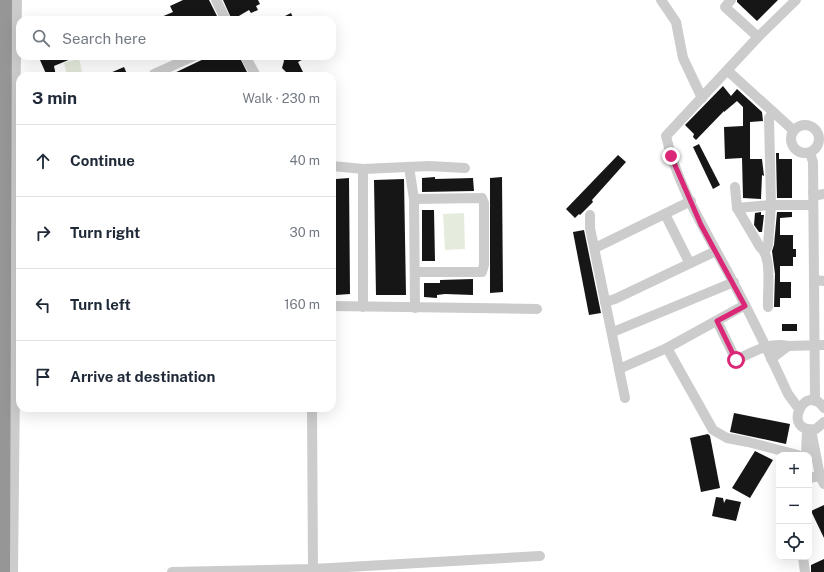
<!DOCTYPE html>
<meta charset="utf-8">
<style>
:root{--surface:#fff;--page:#f6f6f7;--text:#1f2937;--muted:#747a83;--line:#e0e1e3}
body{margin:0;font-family:"Public Sans",sans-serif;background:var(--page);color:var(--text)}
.controls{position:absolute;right:12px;bottom:12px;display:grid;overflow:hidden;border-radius:8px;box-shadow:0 4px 16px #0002}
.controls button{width:36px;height:36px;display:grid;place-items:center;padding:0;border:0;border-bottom:1px solid var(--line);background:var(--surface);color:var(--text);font:20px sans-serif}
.stop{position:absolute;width:12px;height:12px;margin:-9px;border:3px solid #db2777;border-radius:50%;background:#fff}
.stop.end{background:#db2777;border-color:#fff;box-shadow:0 1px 4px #0008}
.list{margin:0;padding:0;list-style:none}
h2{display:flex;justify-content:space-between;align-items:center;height:52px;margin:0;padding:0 16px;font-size:17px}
h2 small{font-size:13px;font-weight:400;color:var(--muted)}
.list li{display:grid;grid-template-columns:26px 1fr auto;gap:12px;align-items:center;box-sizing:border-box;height:72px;padding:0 16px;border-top:1px solid var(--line)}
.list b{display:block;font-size:15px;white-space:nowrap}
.list em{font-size:13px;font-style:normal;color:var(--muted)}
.icon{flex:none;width:22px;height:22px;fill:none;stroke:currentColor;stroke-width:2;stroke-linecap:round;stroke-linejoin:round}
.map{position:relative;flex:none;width:824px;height:572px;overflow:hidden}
.search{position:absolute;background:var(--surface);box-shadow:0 4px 16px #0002;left:16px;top:16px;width:320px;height:44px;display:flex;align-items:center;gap:10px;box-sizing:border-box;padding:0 14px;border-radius:12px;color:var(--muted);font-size:15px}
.panel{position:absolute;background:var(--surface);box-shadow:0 4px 16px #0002;left:16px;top:72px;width:320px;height:340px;border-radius:12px}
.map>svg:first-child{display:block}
.green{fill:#e6ecdd}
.building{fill:#161616}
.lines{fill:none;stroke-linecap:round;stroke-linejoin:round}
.minor{stroke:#ccc;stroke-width:10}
.highway{stroke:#969696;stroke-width:14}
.route{stroke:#db2777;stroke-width:5}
</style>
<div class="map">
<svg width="824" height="572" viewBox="0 0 824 572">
<rect width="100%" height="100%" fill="#fff"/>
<g class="green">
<polygon points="79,59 83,76 67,76 64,63"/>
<polygon points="464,213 465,249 445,250 443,214"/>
</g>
<g class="building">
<polygon points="183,0 209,0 219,20 198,20 197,17 190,20 177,20 175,17 169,20 154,20 173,12 170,6"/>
<polygon points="223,0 258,0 260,4 256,6 258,10 251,13 249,10 232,20"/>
<polygon points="737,0 778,0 757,21 737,2"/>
<polygon points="291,13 294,20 277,20"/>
<polygon points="43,56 78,56 54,66 56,76 47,76 40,60 43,59"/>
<polygon points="210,56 239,56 249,76 168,76"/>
<polygon points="287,56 309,56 298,62 305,76 290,76 282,68 284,61 283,58"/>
<polygon points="124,67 128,76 103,76"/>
<polygon points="723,86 731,96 737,89 762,112 763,121 750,122 750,159 762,159 764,176 762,175 761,199 743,198 742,158 725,159 724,127 743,126 743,107 737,101 724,112 724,111 696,140 693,137 694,134 685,125"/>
<polygon points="699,144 720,185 713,189 693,147"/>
<polygon points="776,153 779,153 779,159 792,159 792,198 777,198"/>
<polygon points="618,155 626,162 592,200 593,202 580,215 579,214 575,218 566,209"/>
<polygon points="435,177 435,179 473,178 474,191 422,192 422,178"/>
<polygon points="502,177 503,292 490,293 490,178"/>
<polygon points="349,178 350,294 336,295 336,179"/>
<polygon points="404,179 406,295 376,295 374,180"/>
<polygon points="422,210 434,210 435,261 422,261"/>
<polygon points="761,212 761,215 764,215 762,232 759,232 754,225 755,213"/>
<polygon points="777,212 792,212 792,217 780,218 780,235 793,235 793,249 796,249 796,257 793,257 793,266 780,266 780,282 791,282 791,298 780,298 780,307 774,307 775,274 772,251 774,245"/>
<polygon points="584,230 601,313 589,315 573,232"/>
<polygon points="473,279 473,295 445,294 437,295 437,298 424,297 424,283 440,283 440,280"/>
<rect x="782" y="324" width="15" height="7"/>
<polygon points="734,413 790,424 786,444 730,432"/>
<polygon points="708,434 710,436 720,488 701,492 690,438"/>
<polygon points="755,451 773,460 750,498 732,488"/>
<polygon points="716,497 723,498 724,503 726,499 741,502 736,521 712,516"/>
<polygon points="824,505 824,538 811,511"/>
<polygon points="824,559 824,572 811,572 811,565"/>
</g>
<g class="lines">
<g class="minor">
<polyline points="216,0 226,20"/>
<polyline points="661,0 676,22 683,58 702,98"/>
<polyline points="731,0 725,7 758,37"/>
<path d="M796 0 758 37 666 136C678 189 708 234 733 282 753 319 771 357 788 394L799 409"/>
<polyline points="245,56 256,76"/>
<polyline points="728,71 793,130"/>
<polyline points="154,74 194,56"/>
<circle cx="805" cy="139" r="14"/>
<polyline points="810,153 813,162 815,401"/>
<polyline points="332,166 363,169 429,166 465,168"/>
<polyline points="409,167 414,199 415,308"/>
<polyline points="363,169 363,307"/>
<path d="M735 187 737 208 760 247C773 257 767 291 768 307"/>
<polyline points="813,192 818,195 824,194"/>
<polyline points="414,199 482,198 484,203 484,265 482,272 415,272"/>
<polyline points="737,208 771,205 813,205"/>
<polyline points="665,214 689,262"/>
<polyline points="590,215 590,228 625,398"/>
<polyline points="595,248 691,201"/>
<polyline points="765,251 768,245 771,205 769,118 773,112"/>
<polyline points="814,280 824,281"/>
<polyline points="605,302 615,299 716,251"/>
<polyline points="332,306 537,309"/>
<path d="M717 321 736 360C753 352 768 342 788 346"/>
<polyline points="613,332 734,282"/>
<polyline points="667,348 713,430 727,438 748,442 798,455"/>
<polyline points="771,359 788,346 824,345"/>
<polyline points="619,369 667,348 745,305"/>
<polyline points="312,408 313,572"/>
<path d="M824 408C805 380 780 434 816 429L824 422"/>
<polyline points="811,430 820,476 824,484"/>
<polyline points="806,455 807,429"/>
<polyline points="809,478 820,476"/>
<polyline points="803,557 805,572"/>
<polyline points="13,572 15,385 14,164 17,0"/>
<polyline points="172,572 313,569 540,556"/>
</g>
<polyline class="highway" points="3,572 5,0"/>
</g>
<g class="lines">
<polyline class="route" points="671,156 701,225 745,306 717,321 736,360"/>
</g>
</svg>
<div class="controls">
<button>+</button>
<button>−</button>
<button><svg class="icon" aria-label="locate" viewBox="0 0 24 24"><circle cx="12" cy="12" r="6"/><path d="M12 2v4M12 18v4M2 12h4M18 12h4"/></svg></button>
</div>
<div class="stop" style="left:736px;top:360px"></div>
<div class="stop end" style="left:671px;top:156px"></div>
<div class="search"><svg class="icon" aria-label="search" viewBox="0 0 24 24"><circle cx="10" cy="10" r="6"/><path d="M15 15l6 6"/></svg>Search here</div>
<section class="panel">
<h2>3 min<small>Walk · 230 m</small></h2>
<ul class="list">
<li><svg class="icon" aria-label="ahead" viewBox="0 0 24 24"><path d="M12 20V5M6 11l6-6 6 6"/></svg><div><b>Continue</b></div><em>40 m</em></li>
<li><svg class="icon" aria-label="right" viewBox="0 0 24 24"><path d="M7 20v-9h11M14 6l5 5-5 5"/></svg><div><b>Turn right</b></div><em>30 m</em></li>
<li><svg class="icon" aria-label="left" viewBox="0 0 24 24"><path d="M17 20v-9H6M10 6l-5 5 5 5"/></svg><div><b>Turn left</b></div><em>160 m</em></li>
<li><svg class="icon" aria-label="arrive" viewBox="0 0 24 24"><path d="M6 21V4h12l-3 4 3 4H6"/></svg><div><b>Arrive at destination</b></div></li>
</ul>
</section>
</div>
